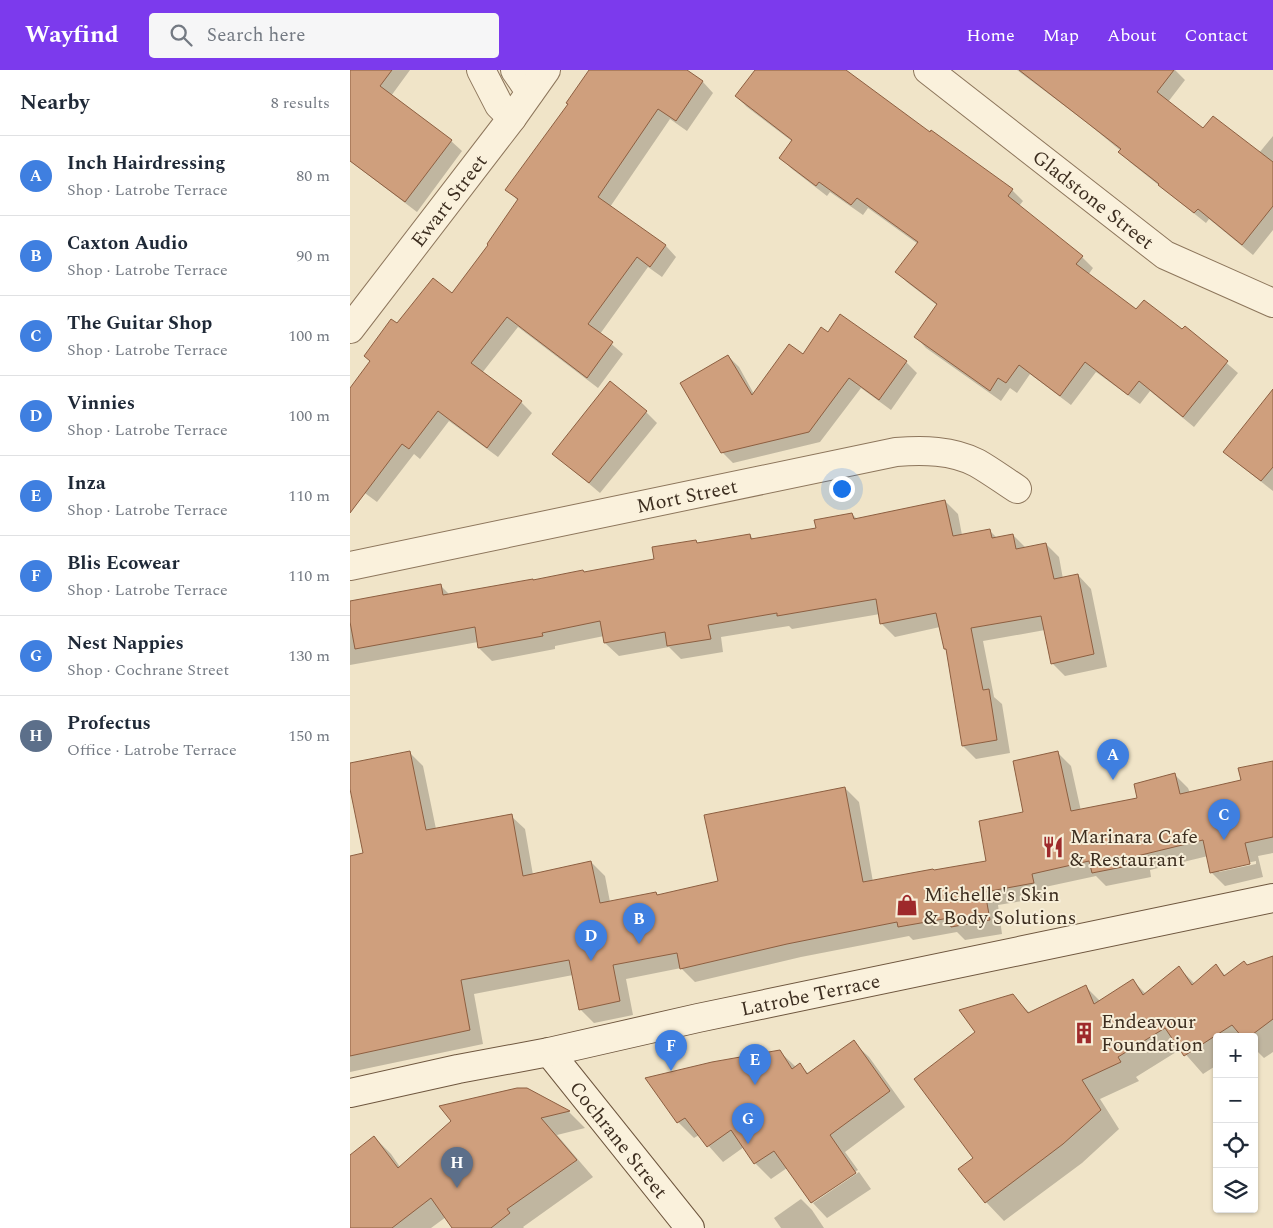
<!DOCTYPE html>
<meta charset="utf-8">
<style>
:root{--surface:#fff;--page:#f6f6f7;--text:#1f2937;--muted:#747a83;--line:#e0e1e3;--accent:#7c3aed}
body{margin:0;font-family:Spectral,serif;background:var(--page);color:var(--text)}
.controls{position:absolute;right:15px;bottom:15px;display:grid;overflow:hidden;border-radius:5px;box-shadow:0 1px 4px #0004}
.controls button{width:45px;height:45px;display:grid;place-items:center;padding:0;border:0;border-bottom:1px solid var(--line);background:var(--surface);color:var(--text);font:25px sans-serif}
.you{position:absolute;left:491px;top:418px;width:18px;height:18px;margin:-12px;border:4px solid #fff;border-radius:50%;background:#1a73e8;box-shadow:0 0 0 8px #1a73e833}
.badge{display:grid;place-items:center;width:32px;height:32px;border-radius:50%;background:var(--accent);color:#fff;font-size:16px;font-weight:700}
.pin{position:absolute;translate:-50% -41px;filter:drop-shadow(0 1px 2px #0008)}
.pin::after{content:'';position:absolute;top:26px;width:18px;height:15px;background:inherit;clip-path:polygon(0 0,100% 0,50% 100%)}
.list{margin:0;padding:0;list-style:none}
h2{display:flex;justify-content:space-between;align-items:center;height:65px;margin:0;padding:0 20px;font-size:21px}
h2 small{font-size:16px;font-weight:400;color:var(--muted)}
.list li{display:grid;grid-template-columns:32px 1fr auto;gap:15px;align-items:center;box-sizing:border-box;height:80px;padding:0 20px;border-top:1px solid var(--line)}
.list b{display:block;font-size:19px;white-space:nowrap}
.list p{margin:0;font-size:16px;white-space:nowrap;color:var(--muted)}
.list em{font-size:16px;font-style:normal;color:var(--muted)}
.icon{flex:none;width:28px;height:28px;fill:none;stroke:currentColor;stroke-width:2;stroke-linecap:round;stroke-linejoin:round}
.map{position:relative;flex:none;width:923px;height:1158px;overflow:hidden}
header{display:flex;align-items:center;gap:30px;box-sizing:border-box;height:70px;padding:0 25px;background:var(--accent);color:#fff}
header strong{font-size:24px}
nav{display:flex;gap:28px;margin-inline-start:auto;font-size:18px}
.search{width:350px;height:45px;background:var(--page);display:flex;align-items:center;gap:12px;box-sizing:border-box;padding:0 18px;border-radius:5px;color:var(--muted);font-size:19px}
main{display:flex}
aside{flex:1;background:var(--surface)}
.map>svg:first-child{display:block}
.shadow{fill:#0003;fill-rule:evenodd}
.building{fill:#cf9f7d;stroke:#8d5f41}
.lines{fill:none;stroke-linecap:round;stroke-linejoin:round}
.street-casing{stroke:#8d765c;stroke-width:30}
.secondary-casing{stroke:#6f573f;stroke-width:30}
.street{stroke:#faf1dc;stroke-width:28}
.secondary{stroke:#faf1dc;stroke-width:28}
.labels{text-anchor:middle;stroke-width:4;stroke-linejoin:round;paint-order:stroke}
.street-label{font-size:20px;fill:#3d2e20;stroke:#f7eed8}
.poi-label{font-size:20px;fill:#3d2e20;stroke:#f7eed8;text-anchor:start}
</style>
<header>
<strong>Wayfind</strong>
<div class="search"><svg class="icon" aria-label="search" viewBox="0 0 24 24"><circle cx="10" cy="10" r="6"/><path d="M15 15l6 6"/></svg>Search here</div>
<nav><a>Home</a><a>Map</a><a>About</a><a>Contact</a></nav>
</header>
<main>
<aside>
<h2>Nearby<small>8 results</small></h2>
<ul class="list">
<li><span class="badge" style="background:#3f7fe0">A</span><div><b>Inch Hairdressing</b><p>Shop · Latrobe Terrace</p></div><em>80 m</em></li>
<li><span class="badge" style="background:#3f7fe0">B</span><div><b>Caxton Audio</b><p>Shop · Latrobe Terrace</p></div><em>90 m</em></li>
<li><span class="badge" style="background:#3f7fe0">C</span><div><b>The Guitar Shop</b><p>Shop · Latrobe Terrace</p></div><em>100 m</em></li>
<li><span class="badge" style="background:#3f7fe0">D</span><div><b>Vinnies</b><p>Shop · Latrobe Terrace</p></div><em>100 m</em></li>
<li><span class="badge" style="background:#3f7fe0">E</span><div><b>Inza</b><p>Shop · Latrobe Terrace</p></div><em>110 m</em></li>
<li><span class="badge" style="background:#3f7fe0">F</span><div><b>Blis Ecowear</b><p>Shop · Latrobe Terrace</p></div><em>110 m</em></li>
<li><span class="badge" style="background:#3f7fe0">G</span><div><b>Nest Nappies</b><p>Shop · Cochrane Street</p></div><em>130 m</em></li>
<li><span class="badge" style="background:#5c6f8a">H</span><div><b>Profectus</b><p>Office · Latrobe Terrace</p></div><em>150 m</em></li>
</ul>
</aside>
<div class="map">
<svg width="923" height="1158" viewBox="0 0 923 1158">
<rect width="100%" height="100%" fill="#f0e4c8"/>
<g class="shadow">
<polygon points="0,0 60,0 41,26 101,71 112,81 67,142 0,91"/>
<polygon points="241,0 338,0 337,1 353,12 363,23 337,61 320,49 260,137 316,176 326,187 312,207 298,197 250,264 273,284 248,318 168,257 132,303 171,332 182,343 148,387 99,351 70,389 64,384 27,432 0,412 0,320 47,255 102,224 140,175 168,131 157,119 220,35"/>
<polygon points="406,0 484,0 580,63 581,61 662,120 673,131 669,136 732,187 743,198 738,205 786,241 832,261 835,257 888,303 844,357 800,321 790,334 746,302 721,335 680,304 667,323 660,318 651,331 576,278 566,267 588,236 558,213 547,202 568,174 518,138 513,145 480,122 477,126 442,99 431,88 443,72 397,37 386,26"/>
<polygon points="667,0 825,0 835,10 818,32 853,60 909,83 923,66 923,160 903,185 859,149 856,153 781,93 770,82 771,81 736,52"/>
<polygon points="491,246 556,292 567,303 541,340 511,318 470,372 383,393 372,382 378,286 389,297 404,324 453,286 478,264"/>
<polygon points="923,321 923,421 886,392 875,382"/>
<polygon points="296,342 307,353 250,423 204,384"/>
<polygon points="595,431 608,444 612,465 639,460 647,468 663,465 676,478 696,474 709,487 713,509 728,505 741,519 757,597 715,606 702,593 695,560 633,571 644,627 652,634 660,683 626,689 613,676 598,582 595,579 590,557 545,567 531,553 530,544 442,559 439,556 371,567 373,582 331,589 319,577 269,586 255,573 254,566 205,576 205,579 142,591 129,578 128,572 0,595 0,532 91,516 100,525 235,503 305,490 346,472 348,474 400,465 404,470 467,459 502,444 508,450"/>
<path d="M60 683 73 696 86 759 161 746 175 759 183 805 241 792 255 806 260 832 306 823 308 826 369 812 495 718 509 732 523 812 638 792 675 743 708 683 721 696 731 741 788 729 825 705 838 718 840 723 892 711 923 694V783L908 786 913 807 875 816 861 802 858 786 800 800 801 807 756 816 746 806 695 817 697 827 648 835 652 864 615 870 607 862 563 870 559 866 451 887 345 912 331 898 276 909 283 945 244 953 230 939 223 905 124 924 133 974 0 1002V787L15 784 0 713V694ZM906 791V794L869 802V799Z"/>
<polygon points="923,887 923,982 914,988 904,978 904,967 867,967 867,995 853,1004 831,979 786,1007 789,1011 750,1029 769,1059 732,1093 654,1151 636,1132 625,1088 627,962 662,926 680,943 736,917 750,931 783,911 796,924 829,898 845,914 866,896 876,906 897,896"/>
<polygon points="503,972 519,987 555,1037 495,1082 508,1100 463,1130 463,1133 509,1102 521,1119 477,1148 462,1132 437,1098 421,1109 405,1093 394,1077 373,1092 349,1065 344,1068 328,1052 297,1009 429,981 446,997 449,994 459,1004"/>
<polygon points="176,1019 219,1042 235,1058 207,1065 243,1107 173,1157 174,1158 104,1158 96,1147 81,1158 0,1158 0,1086 24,1067 41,1084 50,1097"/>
<polygon points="451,1129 462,1140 474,1158 431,1158 424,1148"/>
</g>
<g class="building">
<polygon points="0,0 42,0 30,16 102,70 55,132 0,91"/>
<polygon points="239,0 337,0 353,11 326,51 308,39 248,127 316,175 300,197 287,187 238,254 263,272 237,308 157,247 121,293 172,331 137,378 88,341 59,379 52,374 0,443 0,318 20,291 14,286 41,249 47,253 83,208 102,223 138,175 137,174 168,129 155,120 218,34 216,33"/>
<polygon points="405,0 496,0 580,62 581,60 663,119 658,126 733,186 726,194 786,239 794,230 832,259 835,256 878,291 833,347 789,311 778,325 735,292 710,326 669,295 656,313 648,308 640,321 564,267 587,234 545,202 568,172 507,128 501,135 469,112 466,116 429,88 442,70 385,26"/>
<polygon points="669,0 824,0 807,22 853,58 863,46 923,92 923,136 892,175 848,139 844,143 808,115 809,114 768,82 771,79"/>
<polygon points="490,244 557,291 529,330 499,308 459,362 371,383 330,313 378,285 402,325 439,274 453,284 471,257 478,262"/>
<polygon points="260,311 297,341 239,413 202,384"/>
<polygon points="923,319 923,397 911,411 873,382"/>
<polygon points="595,430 603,466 640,459 642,468 663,464 666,479 696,473 704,509 728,504 744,584 701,594 691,546 621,558 633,620 639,619 647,670 612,676 596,579 594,579 586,543 530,554 526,529 427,546 427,543 358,555 361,569 317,576 315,562 254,573 250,551 192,563 193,566 128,578 125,557 5,579 0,552 0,531 91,514 93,525 183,509 183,510 233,500 234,502 304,489 302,477 346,470 347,473 400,464 401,469 466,458 464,450 502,443 504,449"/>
<polygon points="60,681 76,760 162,744 173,806 241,791 250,833 306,822 307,825 368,811 354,745 495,717 513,812 583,799 584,800 636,791 629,751 673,742 663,691 708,681 721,741 787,728 784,714 825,703 830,724 891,710 888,698 923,691 923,767 895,773 900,794 860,803 853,770 787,786 788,794 742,803 739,791 682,804 684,813 635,822 640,850 601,857 599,848 548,857 547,852 437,874 330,899 327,883 263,895 270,931 229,940 219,890 111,910 120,960 0,986 0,786 13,783 0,719 0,693"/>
<polygon points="923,886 923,949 899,967 892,967 882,955 834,986 815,958 768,987 771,992 732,1010 751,1040 713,1074 635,1133 608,1099 623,1088 564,1009 625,962 609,940 663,924 678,943 736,915 744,934 783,909 793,925 829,896 842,915 866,894 874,906 894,891 897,895"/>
<polygon points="504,970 540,1021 480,1065 506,1103 461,1133 424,1081 404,1094 381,1060 357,1077 335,1048 327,1053 295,1008 362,992 430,980 442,999 450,993 457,1004"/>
<polygon points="167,1018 177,1018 220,1041 191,1048 227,1090 157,1139 160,1143 141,1158 102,1158 81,1128 42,1158 0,1158 0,1085 24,1066 48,1098 101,1051 89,1036"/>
</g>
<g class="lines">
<g class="street-casing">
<g id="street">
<polyline points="131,0 149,35 162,48"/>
<polyline points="165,0 180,22"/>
<path id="s1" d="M578 0 815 185 923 233"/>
<path id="s2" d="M0 259 162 48 196 0"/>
<path id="s3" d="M0 496 546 382C573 380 602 380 627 393 641 401 653 410 667 419"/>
</g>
</g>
<g class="secondary-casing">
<g id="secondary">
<path id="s4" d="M199 982 340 1158"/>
<path id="s5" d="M0 1023 108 999 199 982 348 948 923 828"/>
</g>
</g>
<use href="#street" class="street"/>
<use href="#secondary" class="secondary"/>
</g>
<defs>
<g id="restaurant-bare" transform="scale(1.725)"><path d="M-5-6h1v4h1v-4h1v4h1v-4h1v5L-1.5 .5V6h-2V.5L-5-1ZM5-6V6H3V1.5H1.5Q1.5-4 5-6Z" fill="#9e2a2b" stroke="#f7eed8" stroke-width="2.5" paint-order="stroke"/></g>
<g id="shop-bare" transform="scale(1.725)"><path d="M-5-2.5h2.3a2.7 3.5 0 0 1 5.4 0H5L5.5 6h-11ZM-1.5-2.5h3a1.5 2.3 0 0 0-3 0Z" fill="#9e2a2b" stroke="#f7eed8" stroke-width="2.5" paint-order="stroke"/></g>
<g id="building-bare" transform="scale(1.725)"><path d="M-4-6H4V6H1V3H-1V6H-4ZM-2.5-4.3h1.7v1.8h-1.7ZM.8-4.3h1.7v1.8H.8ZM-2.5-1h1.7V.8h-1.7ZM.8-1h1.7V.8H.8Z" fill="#9e2a2b" stroke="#f7eed8" stroke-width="2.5" paint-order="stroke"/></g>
</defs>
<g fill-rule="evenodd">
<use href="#restaurant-bare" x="703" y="777"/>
<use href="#shop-bare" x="557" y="835"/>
<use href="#building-bare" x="734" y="963"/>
</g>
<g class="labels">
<g class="street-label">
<text dy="7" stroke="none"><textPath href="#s1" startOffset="210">Gladstone Street</textPath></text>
<text dy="7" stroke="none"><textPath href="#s2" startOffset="162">Ewart Street</textPath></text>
<text dy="7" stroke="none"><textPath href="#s3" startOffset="344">Mort Street</textPath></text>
<text dy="7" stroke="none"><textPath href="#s5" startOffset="471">Latrobe Terrace</textPath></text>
<text dy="7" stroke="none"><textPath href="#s4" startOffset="112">Cochrane Street</textPath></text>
</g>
<g class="poi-label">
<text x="720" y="773">Marinara Cafe<tspan x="720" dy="23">&amp; Restaurant</tspan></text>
<text x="574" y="831">Michelle's Skin<tspan x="574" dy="23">&amp; Body Solutions</tspan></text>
<text x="751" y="958">Endeavour<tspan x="751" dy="23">Foundation</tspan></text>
</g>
</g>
</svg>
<div class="controls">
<button>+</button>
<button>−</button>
<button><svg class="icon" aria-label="locate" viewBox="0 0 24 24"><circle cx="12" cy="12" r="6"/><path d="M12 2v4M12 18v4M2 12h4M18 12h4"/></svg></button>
<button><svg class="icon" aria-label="layers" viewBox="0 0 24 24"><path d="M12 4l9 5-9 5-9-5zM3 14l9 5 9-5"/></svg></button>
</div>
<div class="you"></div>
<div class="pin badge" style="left:763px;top:710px;background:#3f7fe0">A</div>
<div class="pin badge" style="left:289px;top:874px;background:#3f7fe0">B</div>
<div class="pin badge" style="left:874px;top:770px;background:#3f7fe0">C</div>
<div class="pin badge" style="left:241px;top:891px;background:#3f7fe0">D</div>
<div class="pin badge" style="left:405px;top:1015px;background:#3f7fe0">E</div>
<div class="pin badge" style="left:321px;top:1001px;background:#3f7fe0">F</div>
<div class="pin badge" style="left:398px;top:1074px;background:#3f7fe0">G</div>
<div class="pin badge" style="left:107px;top:1118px;background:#5c6f8a">H</div>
</div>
</main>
